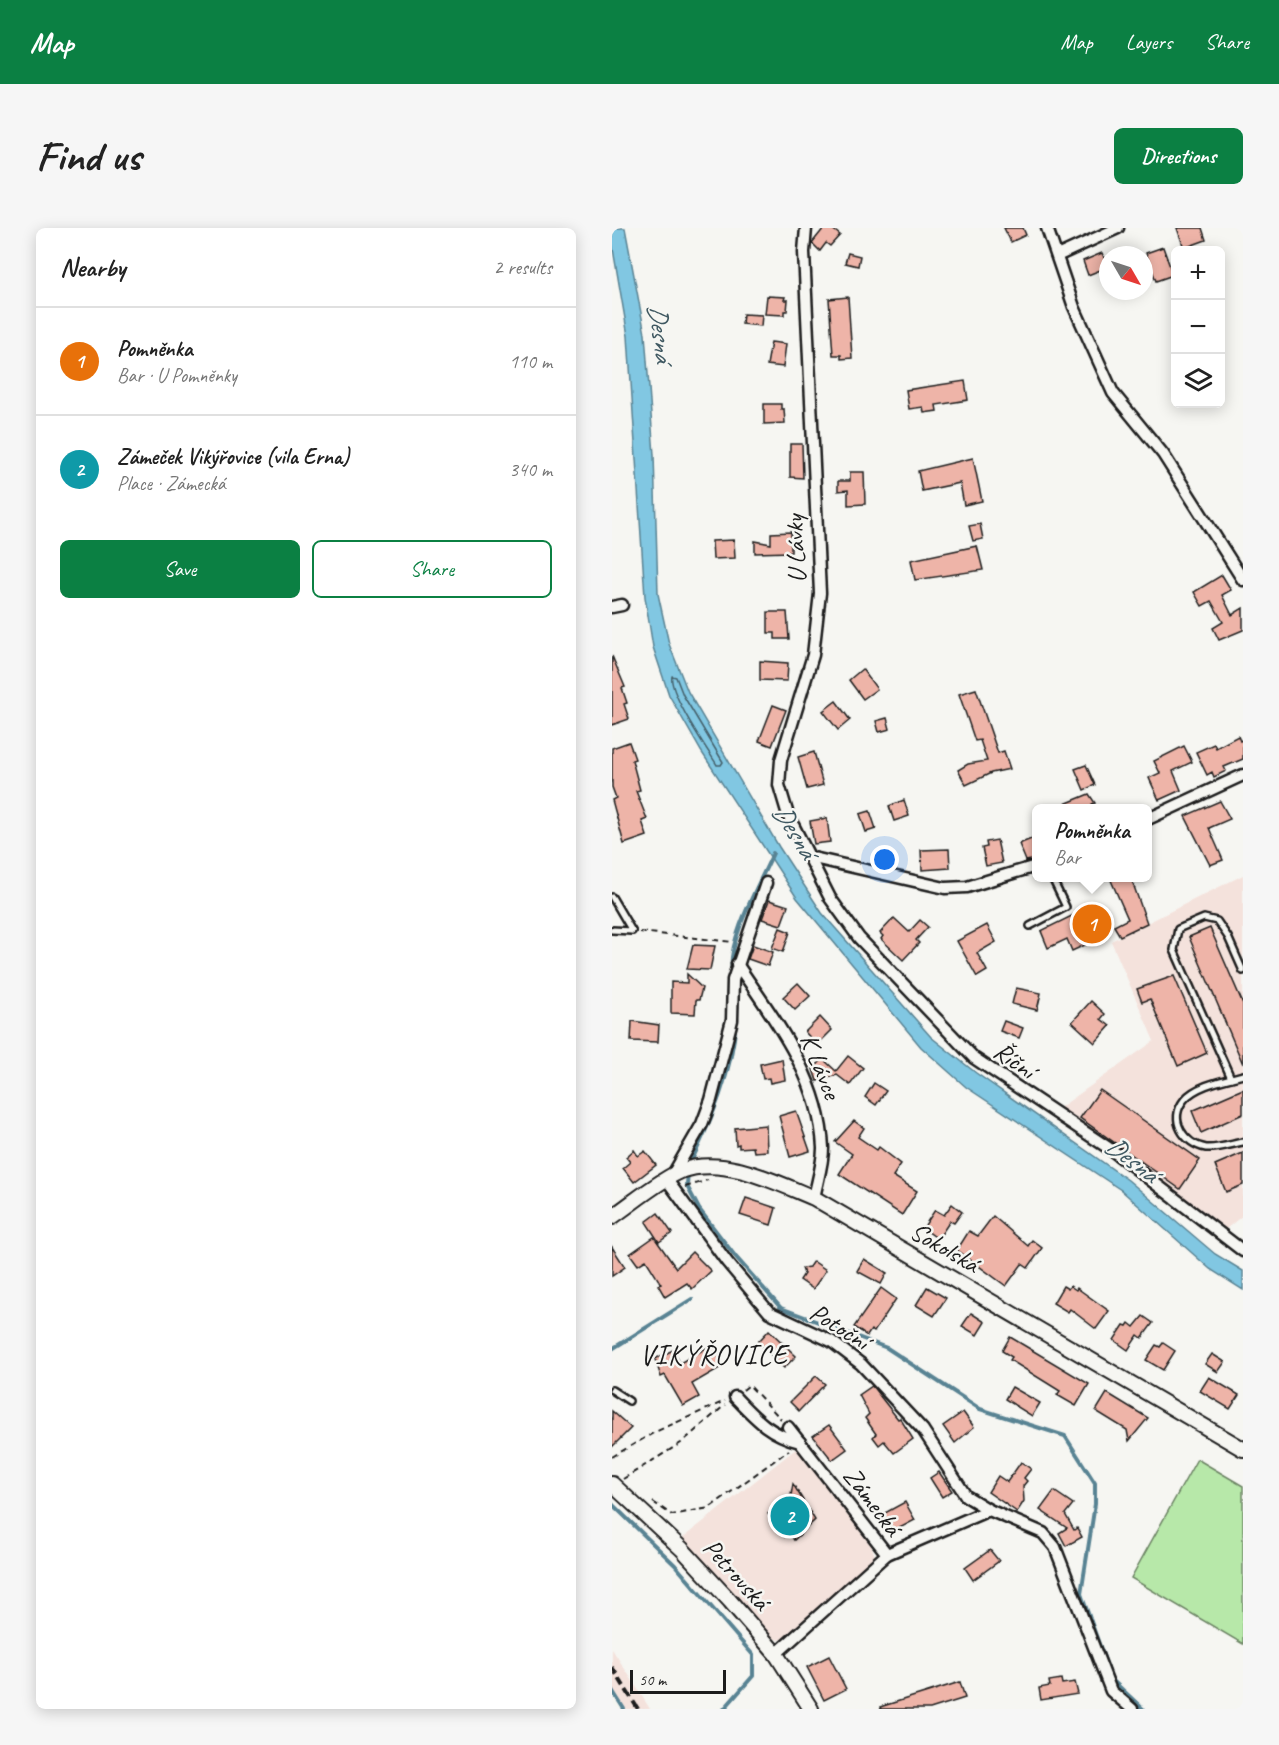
<!DOCTYPE html>
<meta charset="utf-8">
<style>
:root{--surface:#fff;--page:#f6f6f6;--text:#222;--muted:#767676;--line:#e0e0e0;--accent:#0b8043}
body{margin:0;font-family:Caveat,sans-serif;background:var(--page);color:var(--text)}
.controls{position:absolute;right:18px;top:18px;display:grid;overflow:hidden;border-radius:9px;box-shadow:0 3px 15px #0003}
.controls button{width:54px;height:54px;display:grid;place-items:center;padding:0;border:0;border-bottom:2px solid var(--line);background:var(--surface);color:var(--text);font:30px sans-serif}
.compass{position:absolute;left:487px;top:18px;width:54px;height:54px;border-radius:50%;background:var(--surface);box-shadow:0 3px 15px #0003;rotate:129deg}
.scale{position:absolute;left:18px;bottom:15px;width:96px;box-sizing:border-box;padding-left:6px;border:3px solid #1c1c1c;border-top:0;font-size:16px;line-height:21px;white-space:nowrap;color:#1c1c1c;-webkit-text-stroke:4px #f6f6f2;paint-order:stroke}
.you{position:absolute;left:273px;top:632px;width:21px;height:21px;margin:-15px;border:4px solid #fff;border-radius:50%;background:#1a73e8;box-shadow:0 0 0 9px #1a73e833}
.badge{display:grid;place-items:center;width:39px;height:39px;border-radius:50%;background:var(--accent);color:#fff;font-size:20px;font-weight:700}
.pin{position:absolute;translate:-50% -50%;border:3px solid #fff;box-shadow:0 2px 6px #0006}
.popup{position:absolute;left:420px;top:576px;width:120px;height:78px;box-sizing:border-box;display:grid;place-content:center;border-radius:9px;background:var(--surface);filter:drop-shadow(0 2px 4px #0005);font-size:20px;white-space:nowrap;color:var(--muted)}
.popup b{font-size:22px;color:var(--text)}
.popup::after{content:'';position:absolute;left:50%;top:100%;margin-left:-12px;border:12px solid transparent;border-top-color:var(--surface)}
.list{margin:0;padding:0;list-style:none}
h2{display:flex;justify-content:space-between;align-items:center;height:78px;margin:0;padding:0 24px;font-size:26px}
h2 small{font-size:20px;font-weight:400;color:var(--muted)}
.list li{display:grid;grid-template-columns:39px 1fr auto;gap:18px;align-items:center;box-sizing:border-box;height:108px;padding:0 24px;border-top:2px solid var(--line)}
.list b{display:block;font-size:22px;white-space:nowrap}
.list p{margin:0;font-size:20px;white-space:nowrap;color:var(--muted)}
.list em{font-size:20px;font-style:normal;color:var(--muted)}
.actions{display:flex;gap:12px;padding:18px 24px}
.actions a{flex:1;padding:14px 0;border:2px solid var(--accent);border-radius:9px;text-align:center;font-size:21px;color:var(--accent)}
.actions .main{background:var(--accent);color:#fff}
.icon{flex:none;width:33px;height:33px;fill:none;stroke:currentColor;stroke-width:2;stroke-linecap:round;stroke-linejoin:round}
.map{position:relative;flex:none;width:631px;height:1481px;overflow:hidden;border-radius:9px}
header{display:flex;align-items:center;gap:36px;box-sizing:border-box;height:84px;padding:0 30px;background:var(--accent);color:#fff}
header strong{font-size:28px}
nav{display:flex;gap:33px;margin-inline-start:auto;font-size:21px}
.intro{display:flex;align-items:center;justify-content:space-between;box-sizing:border-box;height:144px;padding:0 36px}
h1{margin:0;font-size:42px}
.button{padding:15px 27px;border-radius:9px;background:var(--accent);color:#fff;font-size:21px;font-weight:700}
main{display:flex;gap:36px;padding:0 36px}
aside{flex:1;background:var(--surface);border-radius:9px;box-shadow:0 3px 15px #0003}
.map>svg:first-child{display:block}
.built{fill:#f4e2dc}
.green{fill:#b7e8a9;stroke:#6a8262;stroke-width:1.5}
.water{fill:#81c7e2;stroke:#598393;stroke-width:1.5}
.lines{fill:none;stroke-linecap:round;stroke-linejoin:round}
.shore{stroke:#44606b;stroke-width:1.5}
.stream{stroke:#598393;stroke-width:4}
.building{fill:#eeb4a8;stroke:#1c1c1c;stroke-width:1.5}
.lane-casing{stroke:#1c1c1c;stroke-width:10}
.street-casing{stroke:#1c1c1c;stroke-width:15}
.secondary-casing{stroke:#1c1c1c;stroke-width:18}
.path{stroke:#1c1c1c;stroke-width:2;stroke-dasharray:6 4.5;stroke-linecap:butt}
.lane{stroke:#f6f6f2;stroke-width:5}
.street{stroke:#f6f6f2;stroke-width:10}
.secondary{stroke:#f6f6f2;stroke-width:14}
.rail{stroke:#1c1c1c;stroke-width:4;stroke-dasharray:9 4.5;stroke-linecap:butt}
.labels{text-anchor:middle;stroke-width:5;stroke-linejoin:round;paint-order:stroke}
.street-label{font-size:26px;fill:#1c1c1c;stroke:#f6f6f2}
.water-label{font-size:27px;font-style:italic;fill:#3f5861;stroke:#f6f6f2}
.quarter-label{font-size:28px;letter-spacing:1.5px;fill:#1c1c1c;stroke:#f6f6f2}
</style>
<header>
<strong>Map</strong>
<nav><a>Map</a><a>Layers</a><a>Share</a></nav>
</header>
<div class="intro"><h1>Find us</h1><a class="button">Directions</a></div>
<main>
<aside>
<h2>Nearby<small>2 results</small></h2>
<ul class="list">
<li><span class="badge" style="background:#e8710a">1</span><div><b>Pomněnka</b><p>Bar · U Pomněnky</p></div><em>110 m</em></li>
<li><span class="badge" style="background:#0f9aa8">2</span><div><b>Zámeček Vikýřovice (vila Erna)</b><p>Place · Zámecká</p></div><em>340 m</em></li>
</ul>
<div class="actions"><a class="main">Save</a><a>Share</a></div>
</aside>
<div class="map">
<svg width="631" height="1481" viewBox="0 0 631 1481">
<rect width="100%" height="100%" fill="#f6f6f2"/>
<filter id="ink" filterUnits="userSpaceOnUse"><feTurbulence type="fractalNoise" baseFrequency=".0167" numOctaves="2"/><feDisplacementMap in="SourceGraphic" scale="12" xChannelSelector="R" yChannelSelector="G"/><feConvolveMatrix kernelMatrix="1 2 1 2 8 2 1 2 1" color-interpolation-filters="sRGB"/></filter>
<g filter="url(#ink)">
<g class="built">
<polygon points="631,647 631,987 614,1001 446,881 542,813 499,713"/>
<polygon points="185,1220 259,1317 263,1328 176,1409 166,1412 158,1408 68,1312"/>
<polygon points="0,1421 20,1452 38,1481 13,1481 0,1460"/>
</g>
<polygon class="green" points="585,1231 631,1258 631,1416 519,1350"/>
<polygon class="water" points="0,0 13,0 33,106 42,227 46,366 57,416 76,464 167,619 210,685 319,809 364,845 516,952 603,1026 631,1043 631,1062 598,1041 509,962 354,859 309,819 185,670 89,523 57,467 41,419 33,369 16,108 0,15"/>
<g class="lines">
<path class="shore" d="M60 448 64 449 71 467 111 534 109 537H105C95 521 56 464 60 448Z"/>
<g class="stream">
<path d="M120 744C115 712 148 655 161 625"/>
<path d="M78 936C100 890 120 845 124 793"/>
<polyline points="76,943 75,958 87,981 123,1028 169,1080 275,1120 368,1181 453,1208 483,1255 483,1276 469,1366 500,1452 531,1481"/>
<polyline points="0,1121 80,1071"/>
<polyline points="0,1276 63,1337 141,1427 141,1448 112,1481"/>
<polyline points="0,1462 12,1481"/>
</g>
</g>
<g class="building">
<polygon points="212,0 219,0 228,7 218,18 214,15 208,23 200,15"/>
<polygon points="392,0 411,0 414,7 399,14"/>
<polygon points="565,0 590,0 594,12 572,20"/>
<polygon points="551,19 561,47 544,53 534,25"/>
<polygon points="236,25 248,28 246,38 233,35"/>
<polygon points="490,25 496,39 476,47 471,33"/>
<polygon points="155,68 173,69 172,72 176,72 175,83 172,83 172,87 153,86"/>
<polygon points="236,69 240,130 229,131 229,127 221,127 217,71"/>
<polygon points="131,86 150,87 149,98 130,96"/>
<polygon points="159,114 174,116 171,139 155,137"/>
<polygon points="353,153 356,172 324,177 325,183 312,185 311,179 297,181 294,162"/>
<polygon points="152,176 169,176 169,181 172,181 173,195 152,196"/>
<polygon points="178,216 190,216 191,250 178,249"/>
<polygon points="361,230 370,273 352,277 348,255 310,263 306,243"/>
<polygon points="238,244 252,244 253,276 236,277 236,262 226,263 226,253 238,253"/>
<polygon points="368,296 371,311 361,313 357,298"/>
<polygon points="179,304 179,324 143,325 143,313 159,316 159,305"/>
<polygon points="122,312 123,330 101,331 100,313"/>
<polygon points="365,318 371,342 303,352 299,332"/>
<polygon points="610,347 619,362 610,367 620,387 631,380 631,402 607,412 601,400 611,394 599,373 590,378 582,364"/>
<polygon points="156,384 175,384 177,411 163,411 163,405 156,405"/>
<polygon points="0,428 13,459 10,460 15,475 12,476 17,491 0,497"/>
<polygon points="148,433 176,435 175,453 148,452"/>
<polygon points="250,441 265,461 251,471 237,452"/>
<polygon points="364,461 386,525 392,523 398,541 379,545 354,557 346,542 356,536 375,533 368,512 363,513 347,466"/>
<polygon points="224,473 238,492 226,502 211,483"/>
<polygon points="161,477 174,482 160,518 147,513"/>
<polygon points="275,490 278,501 267,504 264,493"/>
<polygon points="626,508 628,513 631,511 631,531 612,539 614,543 602,549 600,544 595,547 584,524 602,516 604,520"/>
<polygon points="17,514 23,531 20,532 28,562 24,563 35,591 30,593 35,608 12,616 0,572 4,570 0,559 0,520"/>
<polygon points="572,518 580,534 561,543 569,562 547,572 537,550 548,545 542,533"/>
<polygon points="202,524 211,557 195,561 186,529"/>
<polygon points="474,537 483,557 472,562 463,541"/>
<polygon points="477,566 483,575 480,576 481,580 443,580"/>
<polygon points="292,572 297,588 282,593 277,578"/>
<polygon points="608,573 618,591 597,600 611,632 598,637 573,588"/>
<polygon points="258,583 264,601 254,604 248,586"/>
<polygon points="215,590 218,614 202,616 198,593"/>
<polygon points="424,609 424,631 414,633 407,616"/>
<polygon points="385,612 390,635 374,638 370,620 375,619 374,614"/>
<polygon points="337,621 338,640 310,642 309,622"/>
<polygon points="498,650 519,650 535,695 508,708 502,698 516,691"/>
<polygon points="157,672 176,678 169,697 150,691"/>
<polygon points="482,677 497,706 460,723 455,711 436,720 429,703"/>
<polygon points="282,690 297,704 308,692 316,699 304,712 307,715 291,732 269,711 271,708 268,705"/>
<polygon points="375,697 384,714 365,725 375,743 365,749 345,713"/>
<polygon points="168,700 178,704 171,724 160,720"/>
<polygon points="598,700 631,776 631,836 577,709"/>
<polygon points="81,717 103,718 98,742 75,741"/>
<polygon points="141,717 161,724 156,738 136,731"/>
<polygon points="75,746 90,760 87,772 84,772 83,786 59,785 59,754 75,755"/>
<polygon points="562,748 595,825 566,838 538,771 530,774 525,761"/>
<polygon points="186,755 198,768 183,782 171,769"/>
<polygon points="404,760 429,765 425,782 400,776"/>
<polygon points="479,773 493,786 489,791 498,798 483,815 460,794"/>
<polygon points="208,789 220,802 205,817 193,804"/>
<polygon points="20,793 47,797 46,814 19,813"/>
<polygon points="392,793 411,800 407,810 388,803"/>
<polygon points="236,828 251,840 238,857 225,847 205,853 201,841 211,831 224,843"/>
<polygon points="170,831 173,852 158,855 157,850 151,851 148,836"/>
<polygon points="262,855 274,863 264,877 253,869"/>
<polygon points="631,861 631,886 589,905 580,883"/>
<polygon points="488,862 588,932 568,961 468,890"/>
<polygon points="184,883 198,923 178,929 167,888"/>
<polygon points="242,893 252,900 246,909 265,922 267,919 289,936 281,948 305,963 290,987 227,946 240,926 223,914"/>
<polygon points="154,897 155,923 142,924 141,919 127,920 127,916 124,917 123,900"/>
<polygon points="22,922 26,928 33,923 44,937 22,954 11,940 18,934 14,929"/>
<polygon points="631,925 631,957 614,964 603,937"/>
<polygon points="134,970 164,980 159,997 128,987"/>
<polygon points="340,976 350,984 342,995 338,993 326,1011 311,1000 323,982 332,987"/>
<polygon points="46,985 60,1005 47,1014 34,994"/>
<polygon points="381,988 416,1018 420,1012 430,1020 416,1040 410,1036 394,1058 345,1022 357,1003 366,1008"/>
<polygon points="42,1009 64,1040 80,1024 99,1043 80,1061 75,1055 53,1069 46,1057 49,1056 34,1032 26,1037 18,1026"/>
<polygon points="0,1019 13,1039 0,1048"/>
<polygon points="252,1031 275,1045 269,1056 245,1043"/>
<polygon points="201,1033 214,1042 201,1061 188,1052 192,1046 190,1040 197,1039"/>
<polygon points="451,1058 456,1061 458,1058 464,1062 465,1060 497,1083 484,1101 458,1081 456,1084 441,1075"/>
<polygon points="315,1059 334,1070 322,1088 304,1077"/>
<polygon points="269,1060 284,1071 262,1104 259,1102 255,1108 242,1099"/>
<polygon points="359,1085 373,1094 365,1107 350,1098"/>
<polygon points="531,1088 541,1095 530,1110 526,1107 516,1122 502,1112 512,1097 515,1098 517,1095 522,1099"/>
<polygon points="157,1102 184,1128 172,1140 146,1114"/>
<polygon points="398,1109 477,1156 464,1178 445,1167 448,1163 398,1132 400,1129 390,1123"/>
<polygon points="103,1115 111,1128 107,1130 111,1138 80,1156 87,1169 71,1178 53,1147 49,1149 43,1131 61,1122 68,1135"/>
<polygon points="551,1115 563,1123 551,1142 534,1132 544,1117 548,1119"/>
<polygon points="600,1126 613,1134 606,1144 593,1136"/>
<polygon points="204,1148 213,1156 187,1183 178,1174"/>
<polygon points="597,1149 627,1167 618,1181 588,1163"/>
<polygon points="260,1158 286,1191 288,1190 301,1211 282,1225 272,1213 267,1217 261,1209 264,1206 253,1190 257,1186 247,1167"/>
<polygon points="400,1159 428,1175 420,1188 393,1171"/>
<polygon points="495,1165 536,1190 517,1213 515,1202 484,1183"/>
<polygon points="0,1183 19,1200 0,1219"/>
<polygon points="351,1184 362,1199 343,1215 331,1198"/>
<polygon points="217,1197 235,1221 220,1232 201,1208"/>
<polygon points="409,1234 419,1241 412,1250 415,1253 411,1258 412,1273 405,1284 376,1264 386,1248 395,1254"/>
<polygon points="327,1244 340,1263 330,1269 318,1250"/>
<polygon points="181,1256 203,1292 182,1312 178,1306 173,1309 156,1286 179,1267"/>
<polygon points="442,1263 461,1276 453,1286 462,1302 465,1300 470,1309 454,1318 447,1305 455,1300 428,1282"/>
<polygon points="293,1274 303,1292 280,1304 271,1286"/>
<polygon points="378,1322 387,1333 361,1352 353,1340"/>
<polygon points="217,1428 234,1461 212,1472 195,1439"/>
<polygon points="449,1451 450,1456 463,1454 466,1466 429,1472 427,1460 438,1458 437,1453"/>
<polygon points="348,1454 353,1470 318,1481 269,1481 268,1479"/>
</g>
<g class="lines">
<g class="lane-casing">
<g id="lane">
<polyline points="0,669 20,703"/>
<polyline points="418,698 454,679 440,650"/>
<polyline points="0,702 20,703"/>
<path d="M631 847C613 852 584 857 572 872 556 892 572 916 594 920 605 921 620 916 631 914"/>
<polyline points="619,850 562,722 566,701 592,690 605,693 616,709 631,743"/>
<polyline points="0,1162 17,1173"/>
</g>
</g>
<g class="street-casing">
<g id="street">
<polyline points="194,0 192,24 208,365 201,427 169,532 167,557 176,587 218,670 247,710 362,830 501,923 631,1023"/>
<polyline points="435,0 462,79 501,165 551,226 631,352"/>
<polyline points="445,28 506,0"/>
<polyline points="0,379 10,377"/>
<polyline points="536,591 631,547"/>
<polyline points="197,629 333,660 355,659 424,638"/>
<path d="M125 736C163 792 208 850 211 920 211 936 205 954 202 970"/>
<polyline points="60,948 90,896 99,872 120,792 121,752 154,655"/>
<polyline points="55,952 115,1034 157,1084 219,1113 249,1136 311,1202 354,1268 377,1282 431,1305 443,1319 499,1463 520,1481"/>
<path d="M123 1169C144 1191 157 1206 188 1214"/>
<polyline points="275,1326 377,1282"/>
<polyline points="164,1426 275,1326 176,1199"/>
</g>
</g>
<g class="secondary-casing">
<g id="secondary">
<path d="M0 989C19 976 49 951 69 943 111 927 163 954 202 970L631 1221"/>
<polyline points="0,1256 70,1321 118,1373 164,1426 199,1481"/>
</g>
</g>
<g class="path">
<polyline points="28,704 121,714"/>
<polyline points="73,959 96,952"/>
<polyline points="131,1162 137,1157 169,1191"/>
<polyline points="0,1229 43,1204 113,1173"/>
<polyline points="11,1251 69,1215 113,1177"/>
<polyline points="41,1274 60,1287 97,1280 177,1222"/>
</g>
<use href="#lane" class="lane"/>
<use href="#street" class="street"/>
<use href="#secondary" class="secondary"/>
<polyline class="rail" points="0,1439 26,1481"/>
</g>
</g>
<g class="labels">
<g class="street-label">
<text transform="translate(183 321) rotate(-93)" y="9">U Lávky</text>
<text transform="translate(403 832) rotate(35)" y="9">Říční</text>
<text transform="translate(209 838) rotate(68)" y="9">K Lávce</text>
<text transform="translate(333 1019) rotate(30)" y="9">Sokolská</text>
<text transform="translate(228 1098) rotate(32)" y="9">Potoční</text>
<text transform="translate(261 1273) rotate(53)" y="9">Zámecká</text>
<text transform="translate(125 1346) rotate(48)" y="9">Petrovská</text>
</g>
<g class="water-label">
<text transform="translate(49 105) rotate(83)" y="9">Desná</text>
<text transform="translate(183 603) rotate(58)" y="9">Desná</text>
<text transform="translate(520 931) rotate(37)" y="9">Desná</text>
</g>
<g class="quarter-label">
<text x="102" y="1136">VIKÝŘOVICE</text>
</g>
</g>
</svg>
<div class="controls">
<button>+</button>
<button>−</button>
<button><svg class="icon" aria-label="layers" viewBox="0 0 24 24"><path d="M12 4l9 5-9 5-9-5zM3 14l9 5 9-5"/></svg></button>
</div>
<svg class="compass" viewBox="-18 -18 36 36"><path d="M0-13l5 13h-10z" fill="#e53935"/><path d="M0 13l5-13h-10z" fill="#767676"/></svg>
<div class="scale">50 m</div>
<div class="you"></div>
<div class="pin badge" style="left:480px;top:696px;background:#e8710a">1</div>
<div class="popup"><b>Pomněnka</b>Bar</div>
<div class="pin badge" style="left:178px;top:1288px;background:#0f9aa8">2</div>
</div>
</main>
